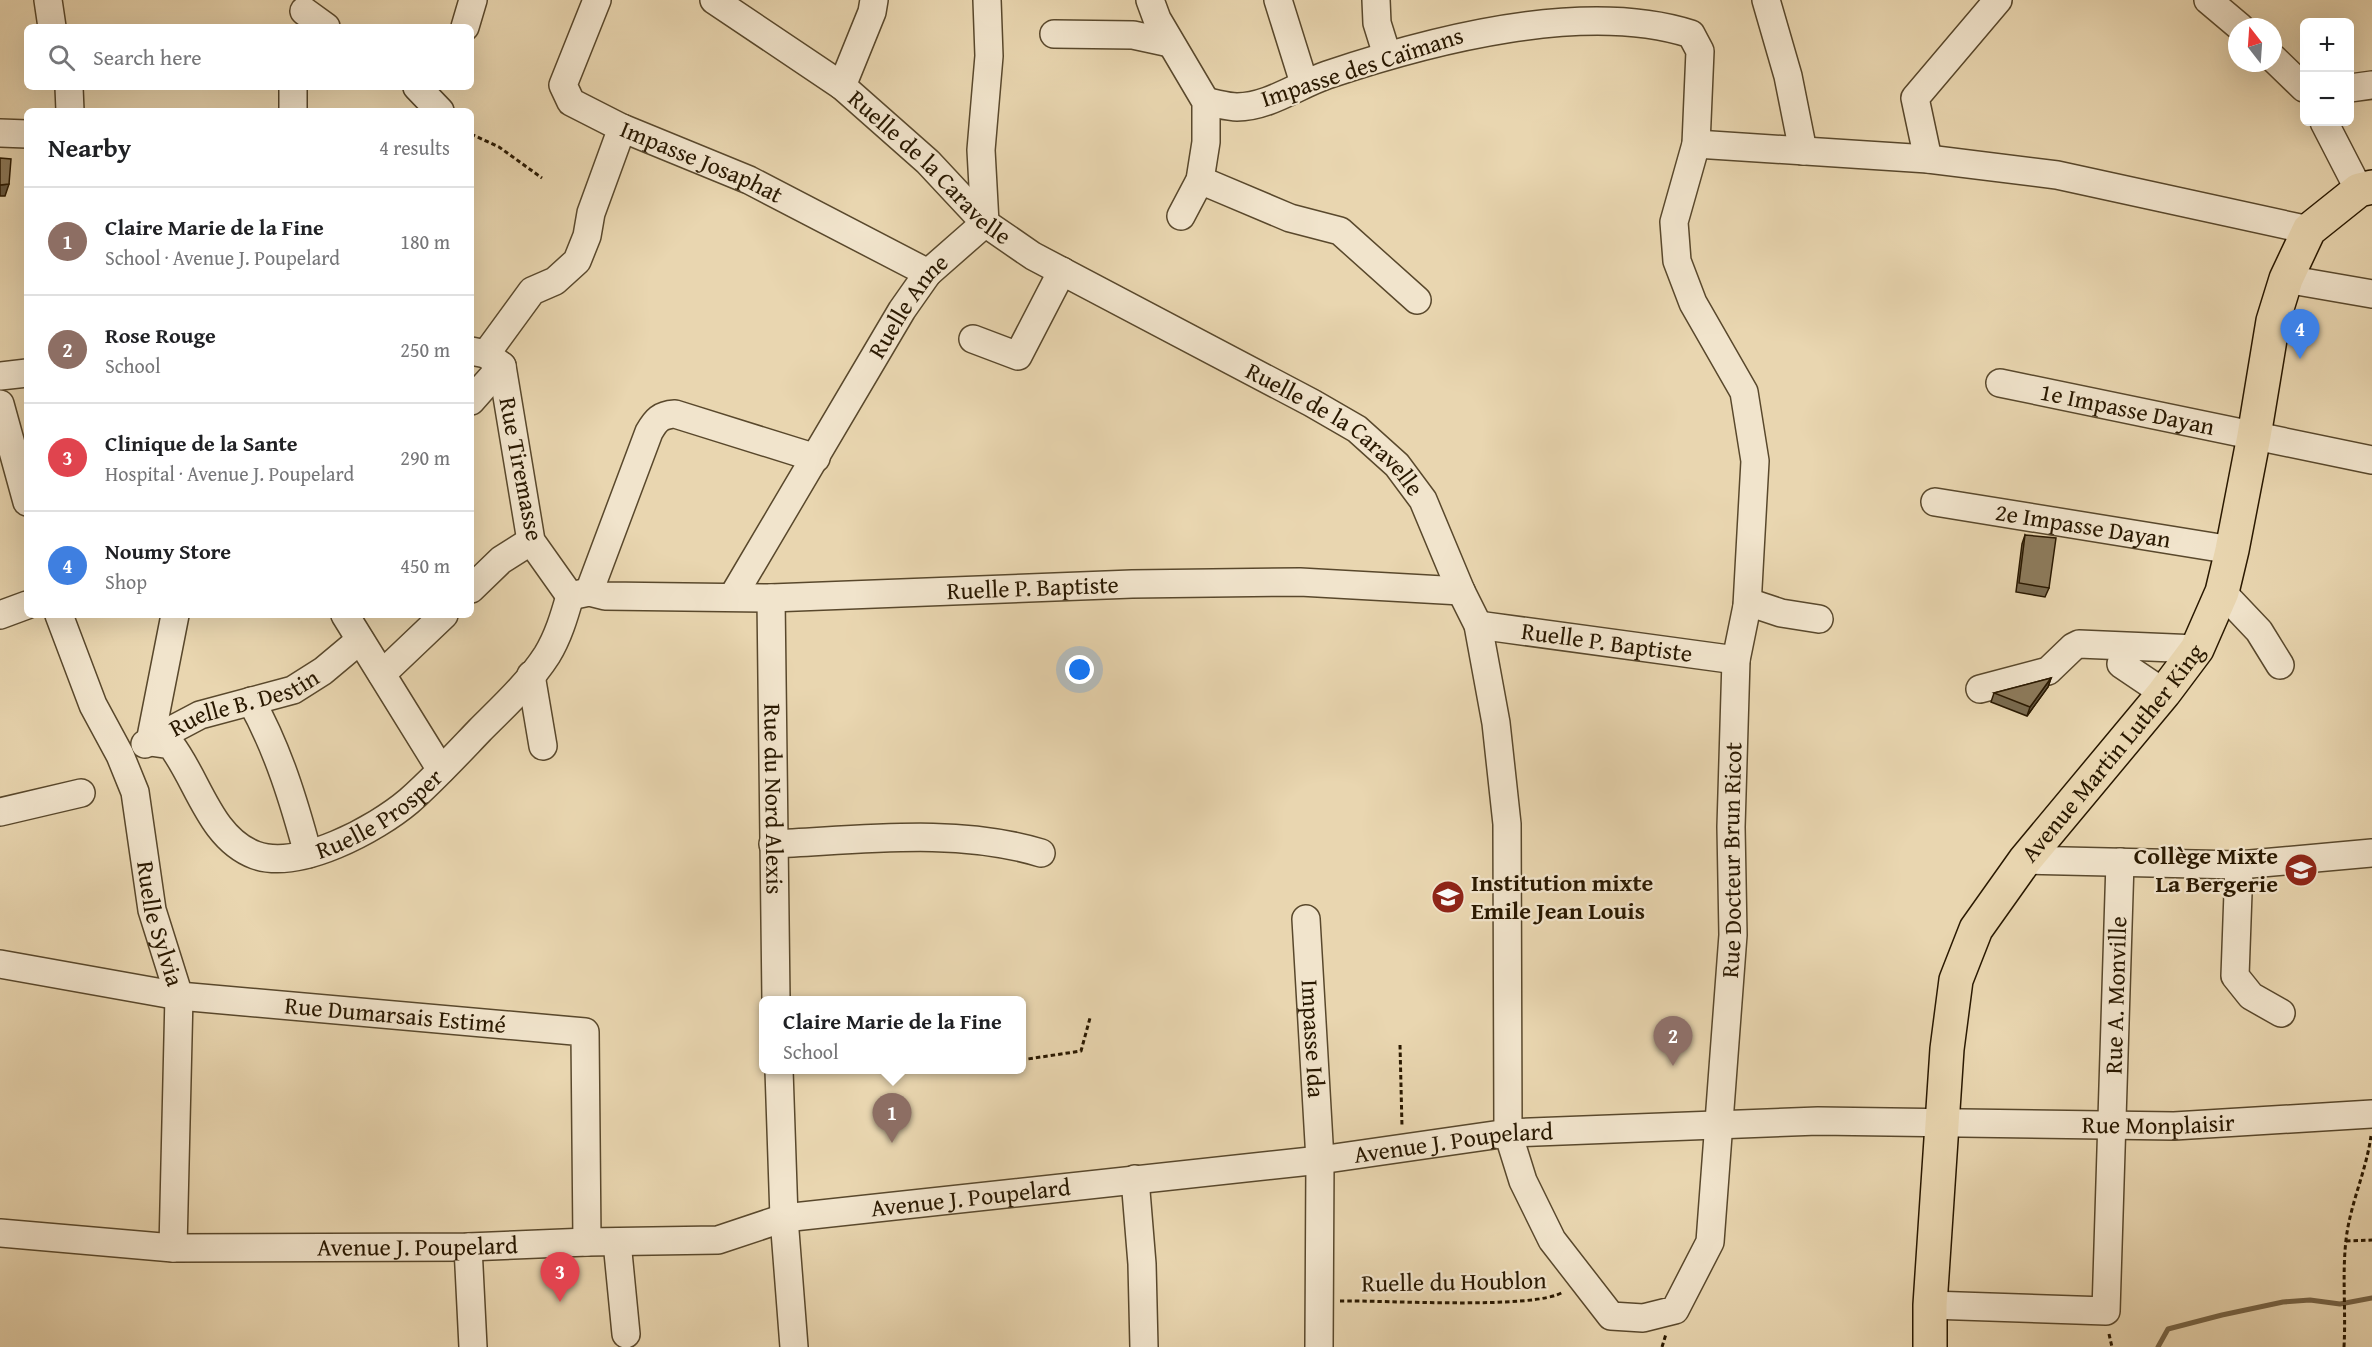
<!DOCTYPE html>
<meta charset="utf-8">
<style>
:root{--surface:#fff;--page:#f6f6f6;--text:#202124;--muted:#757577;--line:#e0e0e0;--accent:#2563eb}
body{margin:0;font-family:"Gentium Book Plus",serif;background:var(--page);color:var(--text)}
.controls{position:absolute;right:18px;top:18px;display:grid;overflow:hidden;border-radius:9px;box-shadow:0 6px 24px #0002}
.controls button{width:54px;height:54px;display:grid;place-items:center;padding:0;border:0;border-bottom:2px solid var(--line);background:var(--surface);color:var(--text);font:30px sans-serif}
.compass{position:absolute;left:2228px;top:18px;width:54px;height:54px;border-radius:50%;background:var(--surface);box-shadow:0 6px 24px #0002;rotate:343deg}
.you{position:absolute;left:1080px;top:670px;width:21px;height:21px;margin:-15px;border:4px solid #fff;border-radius:50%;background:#1a73e8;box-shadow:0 0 0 9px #1a73e833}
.badge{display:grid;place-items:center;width:39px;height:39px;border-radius:50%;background:var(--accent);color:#fff;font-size:20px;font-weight:700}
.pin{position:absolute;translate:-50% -50px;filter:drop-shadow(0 2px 3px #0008)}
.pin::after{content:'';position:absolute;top:32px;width:21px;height:18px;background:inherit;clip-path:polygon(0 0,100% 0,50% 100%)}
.popup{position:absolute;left:759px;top:996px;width:267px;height:78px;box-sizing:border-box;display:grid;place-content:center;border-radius:9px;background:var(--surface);filter:drop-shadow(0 2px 4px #0005);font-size:20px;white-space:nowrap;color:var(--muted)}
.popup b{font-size:22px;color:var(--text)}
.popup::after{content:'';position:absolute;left:50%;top:100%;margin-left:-12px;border:12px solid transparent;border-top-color:var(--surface)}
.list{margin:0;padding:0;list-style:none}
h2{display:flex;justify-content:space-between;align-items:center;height:78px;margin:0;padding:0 24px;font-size:26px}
h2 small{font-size:20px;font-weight:400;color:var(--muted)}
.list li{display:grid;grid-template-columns:39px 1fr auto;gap:18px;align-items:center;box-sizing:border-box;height:108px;padding:0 24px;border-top:2px solid var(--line)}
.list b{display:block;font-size:22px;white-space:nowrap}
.list p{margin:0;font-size:20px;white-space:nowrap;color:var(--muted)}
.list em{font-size:20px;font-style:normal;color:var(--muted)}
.icon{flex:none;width:33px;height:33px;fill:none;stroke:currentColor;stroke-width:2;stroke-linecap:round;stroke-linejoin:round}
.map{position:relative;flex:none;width:2372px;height:1347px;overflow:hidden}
.search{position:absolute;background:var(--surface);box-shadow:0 6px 24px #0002;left:24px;top:24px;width:450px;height:66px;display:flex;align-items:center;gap:15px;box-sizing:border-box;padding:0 21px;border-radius:9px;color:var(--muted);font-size:22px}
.panel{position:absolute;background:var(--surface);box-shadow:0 6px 24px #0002;left:24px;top:108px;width:450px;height:510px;border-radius:9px}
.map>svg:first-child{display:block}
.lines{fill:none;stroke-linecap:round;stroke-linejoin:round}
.stream{stroke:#756346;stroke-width:5}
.minor-casing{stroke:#59482c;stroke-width:30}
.major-casing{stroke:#291800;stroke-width:36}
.path{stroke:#291800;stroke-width:3;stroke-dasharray:4.5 3;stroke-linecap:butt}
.minor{stroke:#f1e4cc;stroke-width:27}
.major{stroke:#e9d6b0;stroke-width:33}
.wall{fill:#796a4f;stroke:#291800;stroke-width:1.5}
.shaded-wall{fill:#635640;stroke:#291800;stroke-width:1.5}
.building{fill:#8d7b5c;stroke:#291800;stroke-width:1.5}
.labels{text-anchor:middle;stroke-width:4.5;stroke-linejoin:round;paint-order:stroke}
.street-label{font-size:24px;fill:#291800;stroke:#f1e4cc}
.poi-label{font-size:24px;font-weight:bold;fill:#291800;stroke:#f1e4cc;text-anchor:end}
</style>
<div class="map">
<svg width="2372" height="1347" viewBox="0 0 2372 1347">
<rect width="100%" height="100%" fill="#e9d6b0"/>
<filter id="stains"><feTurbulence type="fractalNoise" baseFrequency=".00333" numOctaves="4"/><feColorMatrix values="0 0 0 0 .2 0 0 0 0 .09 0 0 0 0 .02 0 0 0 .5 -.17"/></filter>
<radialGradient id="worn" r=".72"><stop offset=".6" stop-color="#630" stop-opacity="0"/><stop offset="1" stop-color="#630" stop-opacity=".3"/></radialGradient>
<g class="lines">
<polyline class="stream" points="2158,1347 2168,1329 2222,1315 2283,1302 2310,1300 2340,1304 2372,1298"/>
<g class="minor-casing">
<g id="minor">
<polyline points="48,0 52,27"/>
<path id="s1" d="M597 0 563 85 571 102 622 128 749 180 928 273"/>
<path id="s2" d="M714 0 842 86 928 162 985 223 1033 256 1312 403 1357 429 1397 465 1423 500 1461 591 1478 625 1496 723 1507 824 1508 1133 1523 1181 1552 1240 1611 1316 1643 1318 1675 1310 1710 1242 1733 935 1731 827 1736 660 1747 606 1755 461 1744 392 1693 303 1677 261 1674 222 1696 144 1700 51 1691 34C1585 0 1431 40 1327 75 1298 85 1268 107 1237 107 1227 107 1215 103 1206 102"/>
<polyline points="1150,0 1157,19 1206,102 1206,142 1200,180 1181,216"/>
<polyline points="1278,0 1304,83"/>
<polyline points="1376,0 1377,23 1387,55"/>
<polyline points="1766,0 1788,76 1803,151"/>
<polyline points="2208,0 2240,27"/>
<polyline points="304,11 326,27"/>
<polyline points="465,27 473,0"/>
<polyline points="1054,34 1133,35 1170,43"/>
<polyline points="2273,58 2304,88"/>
<polyline points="842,86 872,12 874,0"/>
<polyline points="69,87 70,111"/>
<polyline points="417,87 440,111"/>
<polyline points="293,88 293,111"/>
<polyline points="2350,88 2372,85"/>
<polyline points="2324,122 2359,190"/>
<polyline points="0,133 27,134"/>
<polyline points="1696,144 1928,159 2057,175 2309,230"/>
<polyline points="1928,159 1915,98 1998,0"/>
<polyline points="1200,180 1290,218 1340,231 1417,300"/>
<polyline points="2286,279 2372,294"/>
<polyline points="973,339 1018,356 1062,271"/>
<path id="s3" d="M471 351 486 354 502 366 531 541 570 596 589 592 605 596 771 598 1132 584 1300 582 1461 591"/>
<polyline points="486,354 532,291 555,281 577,261 587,236 591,213 622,128"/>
<polyline points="0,376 27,373"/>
<path id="s4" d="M2000 383 2372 460"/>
<polyline points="471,401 502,366"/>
<polyline points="0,404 27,502"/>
<path id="s5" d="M1935 502 2232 550"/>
<polyline points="471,589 501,560 531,541"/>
<path d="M589 592 649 432C656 420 660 415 675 414L816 458"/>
<polyline points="2222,592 2259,631 2280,665"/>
<path id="s6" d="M733 596 902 310 928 273 985 223 981 150 989 56 987 0"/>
<path id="s7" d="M771 598 776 1000"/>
<polyline points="1747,606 1757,605 1781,613 1819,619"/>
<polyline points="0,615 27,605"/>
<path id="s8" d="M59 615 93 705 120 755 135 792 152 910 179 996 173 1248"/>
<path id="s9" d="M175 615 150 742 171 745C198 780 210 838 255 855 299 871 376 829 409 801 434 779 457 754 480 730 503 707 529 683 547 655 558 637 564 617 570 596"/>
<polyline points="345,615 441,770"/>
<path id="s10" d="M1478 625 1736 660"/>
<polyline points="2121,664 2164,693"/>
<polyline points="382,674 444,615"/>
<polyline points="531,675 543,746"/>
<polyline points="1980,689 2048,671 2073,647 2079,644 2197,649"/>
<path d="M251 701C278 749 294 802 308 854"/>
<path id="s11" d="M145 744 200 715 293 690 323 671 360 640"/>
<polyline points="0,812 81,793"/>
<path d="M773 844C861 840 956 827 1041 853"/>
<polyline points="2025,860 2239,865 2372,853"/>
<polyline points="2239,865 2235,976 2251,996 2281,1013"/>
<path id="s12" d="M1306 919 1320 1160 1319 1347"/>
<path id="s13" d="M0 964 179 996 585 1032 587 1242"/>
<polyline points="779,1070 784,1218 794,1347"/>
<polyline points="1135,1179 1142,1264 1144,1347"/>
<path id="s14" d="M0 1233 173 1248 468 1247 587 1242 718 1240 784 1218 1320 1160 1508 1133 1818 1121 2174 1126 2372 1114"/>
<polyline points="617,1242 626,1334"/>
<polyline points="468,1247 473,1347"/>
<path id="s15" d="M1930 1305 2106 1311 2120 862"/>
</g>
</g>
<g class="major-casing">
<g id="major">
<path id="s16" d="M1930 1347V1305L1947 1049 1956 980 1976 929 2025 860 2164 693 2197 649 2222 592 2232 550 2254 436 2273 321 2286 279 2309 230 2359 190 2372 187"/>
</g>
</g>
<g class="path">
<polyline points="471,134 499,147 542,178"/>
<polyline points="1400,1045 1402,1127"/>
<polyline points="1021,1060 1081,1051 1090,1018"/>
<polyline points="2346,1241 2372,1240"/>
<path d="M1340 1301C1383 1300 1535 1310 1563 1292"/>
<polyline points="2109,1334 2112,1347"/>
<polyline points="1662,1347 1666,1334"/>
<path d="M2344 1347C2346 1311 2342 1275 2346 1240 2350 1204 2366 1172 2371 1136"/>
</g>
<use href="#minor" class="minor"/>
<use href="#major" class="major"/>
</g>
<g class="wall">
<polygon points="2025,535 2049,588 2045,597 2016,592 2022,544"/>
<polygon points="2051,678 2048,687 2027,716 1991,702 1994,693"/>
</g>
<g class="shaded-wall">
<polygon points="9,184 5,196 0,196 0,185"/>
<polygon points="2051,678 2048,687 2027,716 2030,707"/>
</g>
<g class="building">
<polygon points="0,158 11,159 9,184 0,185"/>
<polygon points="2025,535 2056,538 2049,588 2019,583"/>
<polygon points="2051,678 2030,707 1994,693"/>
</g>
<defs>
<g id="school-disc" transform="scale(1.725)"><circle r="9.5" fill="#8f2418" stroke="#f1e4cc"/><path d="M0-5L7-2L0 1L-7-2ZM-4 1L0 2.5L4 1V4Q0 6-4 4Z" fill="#fff"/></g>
</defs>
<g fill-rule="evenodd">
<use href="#school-disc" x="2301" y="870"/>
<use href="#school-disc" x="1448" y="897"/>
</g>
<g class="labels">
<g class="street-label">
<text transform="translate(1362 67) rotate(-18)" y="8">Impasse des Caïmans</text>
<text dy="8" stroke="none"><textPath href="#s1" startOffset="254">Impasse Josaphat</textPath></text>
<text dy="8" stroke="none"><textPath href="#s2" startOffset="274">Ruelle de la Caravelle</textPath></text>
<text dy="8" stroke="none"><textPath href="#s6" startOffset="339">Ruelle Anne</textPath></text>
<text dy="8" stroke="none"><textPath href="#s4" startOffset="130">1e Impasse Dayan</textPath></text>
<text dy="8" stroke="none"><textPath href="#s2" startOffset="760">Ruelle de la Caravelle</textPath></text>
<text transform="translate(521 469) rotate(79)" y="8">Rue Tiremasse</text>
<text dy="8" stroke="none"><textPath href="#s5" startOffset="150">2e Impasse Dayan</textPath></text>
<text dy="8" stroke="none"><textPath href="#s3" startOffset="744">Ruelle P. Baptiste</textPath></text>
<text dy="8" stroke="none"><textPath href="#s10" startOffset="130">Ruelle P. Baptiste</textPath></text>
<text dy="8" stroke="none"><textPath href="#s11" startOffset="108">Ruelle B. Destin</textPath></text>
<text dy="8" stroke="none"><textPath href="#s16" startOffset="646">Avenue Martin Luther King</textPath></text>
<text dy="8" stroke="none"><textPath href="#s7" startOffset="201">Rue du Nord Alexis</textPath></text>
<text dy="8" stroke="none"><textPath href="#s9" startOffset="428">Ruelle Prosper</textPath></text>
<text dy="8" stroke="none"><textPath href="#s2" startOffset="2259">Rue Docteur Brun Ricot</textPath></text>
<text dy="8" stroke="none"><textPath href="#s8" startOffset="327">Ruelle Sylvia</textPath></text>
<text dy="8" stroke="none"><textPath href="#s15" startOffset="492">Rue A. Monville</textPath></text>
<text dy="8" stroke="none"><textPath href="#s13" startOffset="399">Rue Dumarsais Estimé</textPath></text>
<text dy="8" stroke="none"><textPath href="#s12" startOffset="120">Impasse Ida</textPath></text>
<text dy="8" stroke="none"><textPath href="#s14" startOffset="2168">Rue Monplaisir</textPath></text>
<text dy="8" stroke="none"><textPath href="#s14" startOffset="1462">Avenue J. Poupelard</textPath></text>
<text dy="8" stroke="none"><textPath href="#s14" startOffset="976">Avenue J. Poupelard</textPath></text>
<text dy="8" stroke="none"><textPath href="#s14" startOffset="418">Avenue J. Poupelard</textPath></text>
<text transform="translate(1454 1282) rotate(-1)" y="8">Ruelle du Houblon</text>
</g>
<g class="poi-label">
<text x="2278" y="864">Collège Mixte<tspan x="2278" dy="28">La Bergerie</tspan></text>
<text x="1471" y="891" text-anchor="start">Institution mixte<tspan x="1471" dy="28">Emile Jean Louis</tspan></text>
</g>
</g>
<rect width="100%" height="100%" filter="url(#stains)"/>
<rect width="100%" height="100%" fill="url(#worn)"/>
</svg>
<div class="controls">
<button>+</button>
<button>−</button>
</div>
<svg class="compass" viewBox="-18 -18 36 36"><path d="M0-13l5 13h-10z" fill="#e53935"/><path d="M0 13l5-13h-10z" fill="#757577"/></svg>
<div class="you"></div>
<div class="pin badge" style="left:892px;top:1143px;background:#8d6e63">1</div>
<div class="popup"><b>Claire Marie de la Fine</b>School</div>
<div class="pin badge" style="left:1673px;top:1066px;background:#8d6e63">2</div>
<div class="pin badge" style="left:560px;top:1302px;background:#e0444e">3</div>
<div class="pin badge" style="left:2300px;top:359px;background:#3f7fe0">4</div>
<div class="search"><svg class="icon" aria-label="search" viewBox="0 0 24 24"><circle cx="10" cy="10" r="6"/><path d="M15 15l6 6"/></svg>Search here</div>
<section class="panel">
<h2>Nearby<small>4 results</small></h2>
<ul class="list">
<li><span class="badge" style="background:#8d6e63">1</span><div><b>Claire Marie de la Fine</b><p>School · Avenue J. Poupelard</p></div><em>180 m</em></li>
<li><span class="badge" style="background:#8d6e63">2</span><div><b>Rose Rouge</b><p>School</p></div><em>250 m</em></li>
<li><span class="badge" style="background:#e0444e">3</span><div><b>Clinique de la Sante</b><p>Hospital · Avenue J. Poupelard</p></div><em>290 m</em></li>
<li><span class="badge" style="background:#3f7fe0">4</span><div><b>Noumy Store</b><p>Shop</p></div><em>450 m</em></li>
</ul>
</section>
</div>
